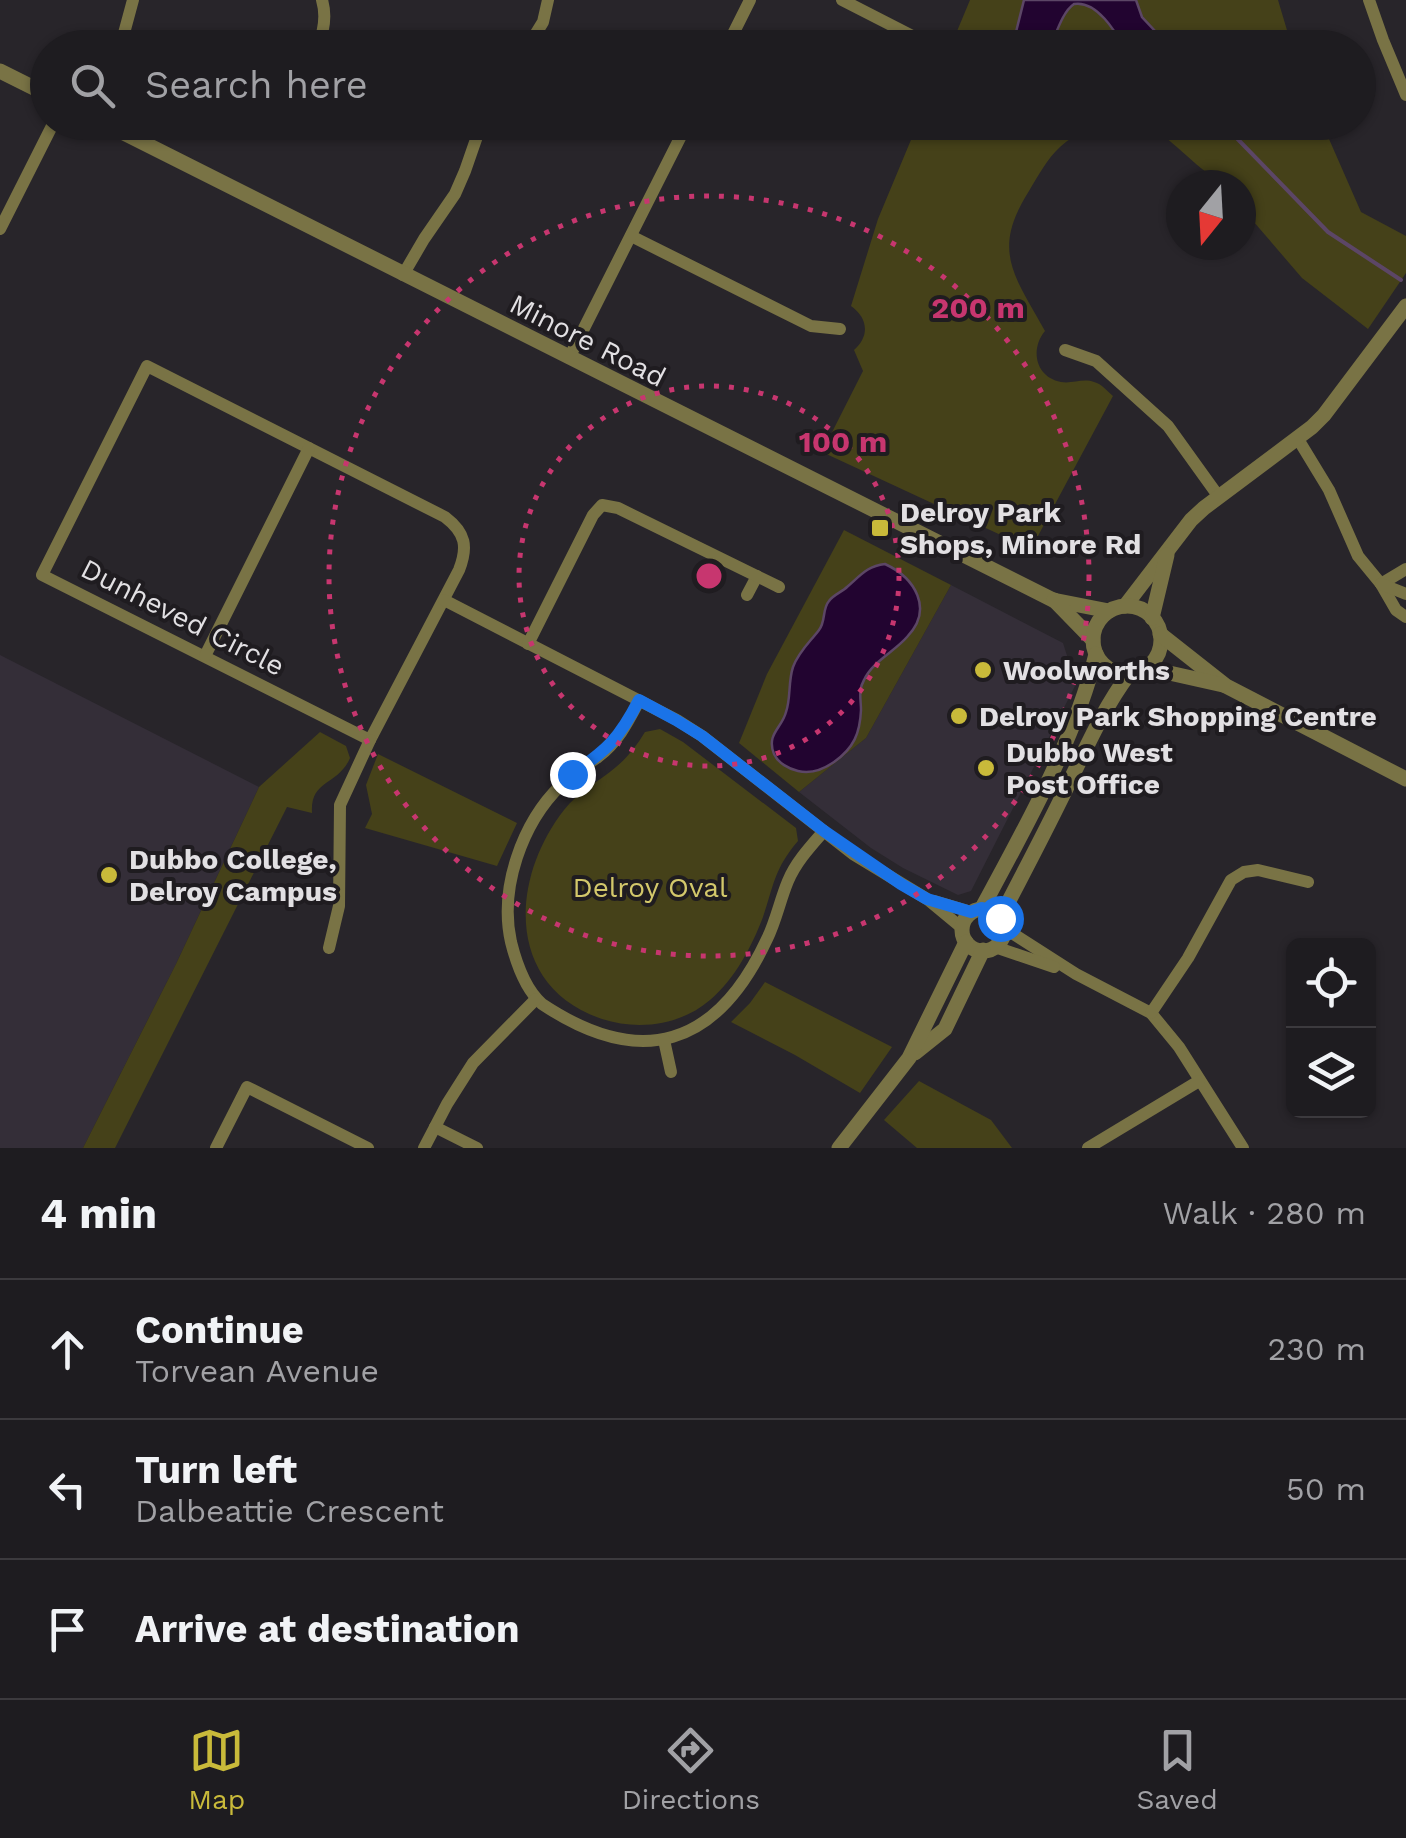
<!DOCTYPE html>
<meta charset="utf-8">
<style>
:root{--surface:#1e1c20;--page:#262529;--text:#f1f3f6;--muted:#a1a1a5;--line:#3c3a3e;--accent:#c9ba3a}
body{margin:0;font-family:"Work Sans",sans-serif;background:var(--page);color:var(--text)}
.controls{position:absolute;right:30px;bottom:30px;display:grid;overflow:hidden;border-radius:15px;box-shadow:0 2px 8px #0004}
.controls button{width:90px;height:90px;display:grid;place-items:center;padding:0;border:0;border-bottom:2px solid var(--line);background:var(--surface);color:var(--text);font:50px sans-serif}
.compass{position:absolute;left:1166px;top:170px;width:90px;height:90px;border-radius:50%;background:var(--surface);box-shadow:0 2px 8px #0004;rotate:198deg}
.stop{position:absolute;width:30px;height:30px;margin:-22px;border:8px solid #1a73e8;border-radius:50%;background:#fff}
.stop.end{background:#1a73e8;border-color:#fff;box-shadow:0 2px 10px #0008}
.list{margin:0;padding:0;list-style:none}
h2{display:flex;justify-content:space-between;align-items:center;height:130px;margin:0;padding:0 40px;font-size:42px}
h2 small{font-size:32px;font-weight:400;color:var(--muted)}
.list li{display:grid;grid-template-columns:65px 1fr auto;gap:30px;align-items:center;box-sizing:border-box;height:140px;padding:0 40px;border-top:2px solid var(--line)}
.list b{display:block;font-size:38px;white-space:nowrap}
.list p{margin:0;font-size:32px;white-space:nowrap;color:var(--muted)}
.list em{font-size:32px;font-style:normal;color:var(--muted)}
.icon{flex:none;width:55px;height:55px;fill:none;stroke:currentColor;stroke-width:2;stroke-linecap:round;stroke-linejoin:round}
.map{position:relative;flex:none;width:1406px;height:1148px;overflow:hidden}
.search{position:absolute;background:var(--surface);box-shadow:0 2px 8px #0004;left:30px;right:30px;top:30px;height:110px;display:flex;align-items:center;gap:25px;box-sizing:border-box;padding:0 35px;border-radius:55px;color:var(--muted);font-size:38px}
.sheet{height:550px;background:var(--surface)}
nav{display:flex;justify-content:space-around;align-items:center;box-sizing:border-box;height:140px;border-top:2px solid var(--line);background:var(--surface);font-size:28px;color:var(--muted)}
nav a{display:grid;justify-items:center;gap:5px}
nav .on{color:var(--accent)}
.map>svg:first-child{display:block}
.built{fill:#342e38}
.green{fill:#454119}
.water{fill:#220430;stroke:#5c4666;stroke-width:2.5}
.lines{fill:none;stroke-linecap:round;stroke-linejoin:round}
.stream{stroke:#5c4666;stroke-width:4}
.minor{stroke:#797345;stroke-width:12}
.tertiary{stroke:#797345;stroke-width:15}
.route{stroke:#1a73e8;stroke-width:12}
.ring{fill:none;stroke:#c7366f;stroke-width:5;stroke-dasharray:5 10}
.poi-dot{fill:#c9ba3a;stroke:#1f1c20;stroke-width:4}
.labels{text-anchor:middle;stroke-width:8;stroke-linejoin:round;paint-order:stroke}
.street-label{font-size:28px;fill:#e2e0e3;stroke:#1f1c20}
.poi-label{font-size:28px;font-weight:bold;fill:#e2e0e3;stroke:#1f1c20;text-anchor:start}
.park-label{font-size:28px;fill:#d3c86b;stroke:#1f1c20}
.centre{fill:#c7366f;stroke:#1f1c20;stroke-width:5}
.ring-label{font-size:30px;text-anchor:middle;font-weight:bold;fill:#c7366f;stroke:#1f1c20;stroke-width:8;stroke-linejoin:round;paint-order:stroke}
</style>
<div class="map">
<svg width="1406" height="1148" viewBox="0 0 1406 1148">
<rect width="100%" height="100%" fill="#28252a"/>
<g class="built">
<polygon points="951,585 1063,643 1076,684 971,891 958,895 903,868 871,848 799,792 866,738"/>
<polygon points="0,655 259,787 176,964 83,1148 0,1148"/>
</g>
<g class="green">
<polygon points="970,0 1278,0 1292,47 957,48 955,36"/>
<path d="M918 123H1322L1361 212 1406 236V273L1368 329 1302 278 1241 207V185C1236 185 1231 186 1226 185 1215 183 1178 147 1166 138 1135 116 1088 121 1060 147 1047 159 1038 176 1029 191 991 251 1014 275 1045 331 1030 349 1035 377 1061 382 1072 384 1083 378 1094 382 1102 384 1107 391 1113 396L1031 549 822 452 863 371 854 350C870 336 868 318 851 306L878 219Z"/>
<polygon points="844,530 951,585 866,738 799,792 739,743 767,674"/>
<path d="M660 729 683 742 796 828 798 841C774 869 774 885 763 917 752 946 735 979 710 1000 681 1025 639 1031 602 1019 505 986 510 879 564 810 579 791 598 782 616 767 628 757 637 745 645 732Z"/>
<path d="M320 732 346 746 350 758C338 786 310 779 312 813L287 807 115 1148H83L176 964 259 787Z"/>
<polygon points="378,754 517,823 497,866 365,828 372,814 366,785"/>
<polygon points="765,982 892,1047 860,1093 795,1055 731,1022 750,1003"/>
<polygon points="919,1081 991,1120 1012,1148 917,1148 884,1120"/>
</g>
<g class="water">
<path d="M1024 0H1136L1142 17 1170 47H1124C1116 33 1097 0 1074 4 1062 12 1056 35 1050 47H1016L1015 36Z"/>
<path d="M885 564C915 578 934 609 907 637 894 652 873 661 864 680 858 690 861 700 861 710 860 733 854 748 834 762 824 769 811 774 798 771 789 769 778 763 774 754 766 734 782 728 786 712 791 698 788 682 793 667 799 651 810 642 819 630 826 621 822 609 829 601 833 595 842 592 847 587 860 576 867 566 885 564Z"/>
</g>
<g class="lines">
<polyline class="stream" points="1221,122 1328,232 1401,280"/>
<g class="minor">
<polyline points="842,0 932,46"/>
<polyline points="1369,0 1383,40 1406,95"/>
<polyline points="120,48 133,0"/>
<path d="M317 48C324 32 327 17 322 0"/>
<polyline points="527,48 543,22 548,0"/>
<polyline points="726,48 750,0"/>
<polyline points="0,229 54,122"/>
<polyline points="631,236 811,326 840,329"/>
<polyline points="403,275 424,239 455,194 465,171 482,122"/>
<polyline points="1065,350 1096,361 1168,426 1219,497"/>
<polyline points="569,358 688,122"/>
<path d="M147 366 445 517C466 533 468 547 459 570L370 740 42 575Z"/>
<polyline points="1298,439 1329,490 1358,556 1381,584 1396,610 1406,617"/>
<polyline points="1381,584 1406,569"/>
<polyline points="1381,584 1406,594"/>
<polyline points="747,595 757,576"/>
<polyline points="444,600 677,720 702,736 853,854 927,899 962,928"/>
<polyline points="528,644 593,515 602,505 618,508 779,587"/>
<polyline points="205,656 309,448"/>
<path d="M639 701C628 722 618 742 598 757 585 766 572 774 561 785 522 823 499 888 511 942 516 962 526 990 542 1004 641 1070 717 1047 767 939 776 921 780 900 788 881 796 862 810 847 824 831"/>
<polyline points="934,901 971,912"/>
<polyline points="1004,928 1076,974 1151,1013 1179,1047 1243,1148"/>
<polyline points="995,947 1054,967"/>
<polyline points="329,948 339,906 340,805 370,740"/>
<polyline points="1151,1013 1188,958 1231,880 1244,872 1258,870 1308,882"/>
<polyline points="664,1040 671,1072"/>
<polyline points="435,1127 477,1148"/>
<polyline points="216,1148 247,1087 368,1148"/>
<polyline points="424,1148 447,1104 473,1063 536,999"/>
<polyline points="1088,1148 1199,1081"/>
</g>
<g class="tertiary">
<polyline points="0,71 48,95"/>
<polyline points="102,122 1053,600 1109,611"/>
<polyline points="1054,600 1093,640"/>
<polyline points="1125,606 1191,520 1204,508 1312,427 1324,415 1406,306"/>
<circle cx="1127" cy="640" r="34"/>
<polyline points="1152,618 1167,555"/>
<polyline points="1160,634 1226,686 1406,779"/>
<polyline points="1147,668 1223,685"/>
<path d="M982 908C1024 830 1075 740 1096 654"/>
<circle cx="983" cy="930" r="21"/>
<path d="M1000 918C1022 876 1044 834 1065 791 1085 751 1102 710 1129 674"/>
<polyline points="915,1053 945,1029 983,950"/>
<polyline points="839,1148 909,1058 966,942"/>
</g>
</g>
<g class="lines">
<path class="route" d="M572 774C607 750 619 739 639 700L676 720 702 736 824 831 901 884 927 899 971 912 982 908 989 910 1000 918"/>
</g>
<g class="ring">
<circle cx="709" cy="576" r="190"/>
<circle cx="709" cy="576" r="380"/>
</g>
<g class="poi-dot">
<rect x="870" y="518" width="20" height="20" rx="5"/>
<circle cx="983" cy="670" r="10"/>
<circle cx="959" cy="716" r="10"/>
<circle cx="986" cy="768" r="10"/>
<circle cx="109" cy="875" r="10"/>
</g>
<g class="labels">
<g class="street-label">
<text transform="translate(588 340) rotate(27)" y="10">Minore Road</text>
<text transform="translate(183 617) rotate(27)" y="10">Dunheved Circle</text>
</g>
<g class="poi-label">
<text x="900" y="522">Delroy Park<tspan x="900" dy="32">Shops, Minore Rd</tspan></text>
<text x="1003" y="680">Woolworths</text>
<text x="979" y="726">Delroy Park Shopping Centre</text>
<text x="1006" y="762">Dubbo West<tspan x="1006" dy="32">Post Office</tspan></text>
<text x="129" y="869">Dubbo College,<tspan x="129" dy="32">Delroy Campus</tspan></text>
</g>
<g class="park-label">
<text x="650" y="897">Delroy Oval</text>
</g>
</g>
<circle cx="709" cy="576" r="15" class="centre"/>
<g class="ring-label">
<text x="978" y="318">200 m</text>
<text x="843" y="452">100 m</text>
</g>
</svg>
<div class="controls">
<button><svg class="icon" aria-label="locate" viewBox="0 0 24 24"><circle cx="12" cy="12" r="6"/><path d="M12 2v4M12 18v4M2 12h4M18 12h4"/></svg></button>
<button><svg class="icon" aria-label="layers" viewBox="0 0 24 24"><path d="M12 4l9 5-9 5-9-5zM3 14l9 5 9-5"/></svg></button>
</div>
<svg class="compass" viewBox="-18 -18 36 36"><path d="M0-13l5 13h-10z" fill="#e53935"/><path d="M0 13l5-13h-10z" fill="#a1a1a5"/></svg>
<div class="stop" style="left:1000px;top:918px"></div>
<div class="stop end" style="left:572px;top:774px"></div>
<div class="search"><svg class="icon" aria-label="search" viewBox="0 0 24 24"><circle cx="10" cy="10" r="6"/><path d="M15 15l6 6"/></svg>Search here</div>
</div>
<section class="sheet">
<h2>4 min<small>Walk · 280 m</small></h2>
<ul class="list">
<li><svg class="icon" aria-label="ahead" viewBox="0 0 24 24"><path d="M12 20V5M6 11l6-6 6 6"/></svg><div><b>Continue</b><p>Torvean Avenue</p></div><em>230 m</em></li>
<li><svg class="icon" aria-label="left" viewBox="0 0 24 24"><path d="M17 20v-9H6M10 6l-5 5 5 5"/></svg><div><b>Turn left</b><p>Dalbeattie Crescent</p></div><em>50 m</em></li>
<li><svg class="icon" aria-label="arrive" viewBox="0 0 24 24"><path d="M6 21V4h12l-3 4 3 4H6"/></svg><div><b>Arrive at destination</b></div></li>
</ul>
</section>
<nav>
<a class="on"><svg class="icon" aria-label="map" viewBox="0 0 24 24"><path d="M3 6l6-2 6 2 6-2v14l-6 2-6-2-6 2zM9 4v14M15 6v14"/></svg>Map</a>
<a><svg class="icon" aria-label="directions" viewBox="0 0 24 24"><path d="M12 3l9 9-9 9-9-9zM9 14v-3h6M13 9l2 2-2 2"/></svg>Directions</a>
<a><svg class="icon" aria-label="saved" viewBox="0 0 24 24"><path d="M7 4h10v16l-5-4-5 4z"/></svg>Saved</a>
</nav>
